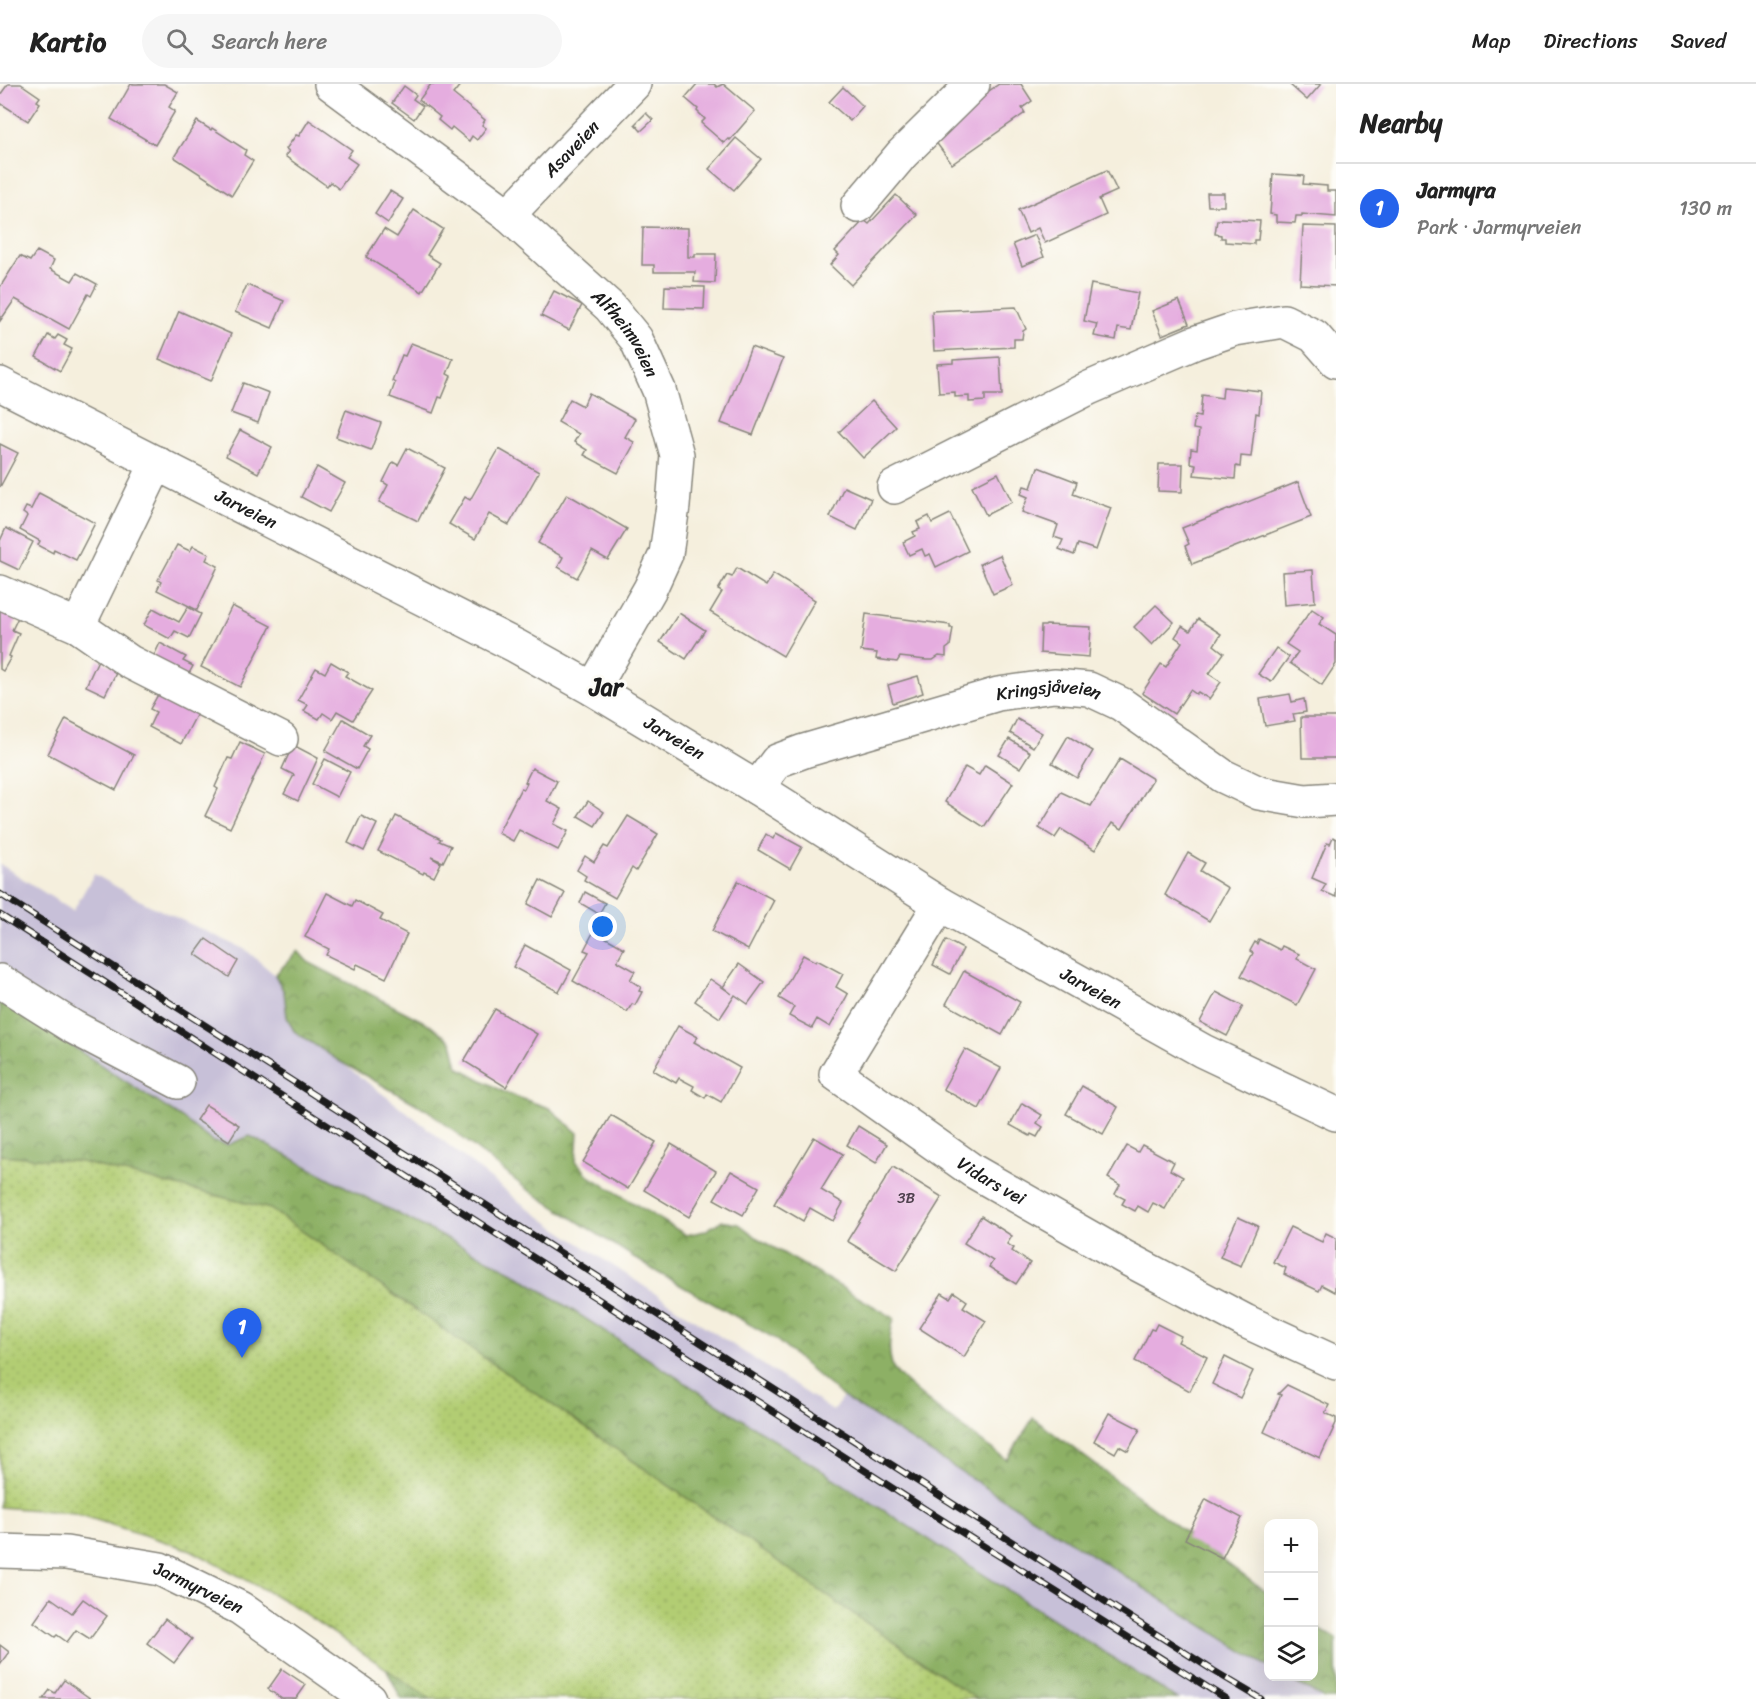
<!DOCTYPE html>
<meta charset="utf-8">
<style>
:root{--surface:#fff;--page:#f6f6f6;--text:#222;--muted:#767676;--line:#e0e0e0;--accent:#2563eb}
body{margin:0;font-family:Sriracha,sans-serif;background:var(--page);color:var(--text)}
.controls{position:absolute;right:18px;bottom:18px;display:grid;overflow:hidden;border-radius:12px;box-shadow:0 6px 24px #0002}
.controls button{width:54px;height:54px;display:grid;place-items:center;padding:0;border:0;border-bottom:2px solid var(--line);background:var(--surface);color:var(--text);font:30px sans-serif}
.you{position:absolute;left:603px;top:843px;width:21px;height:21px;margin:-15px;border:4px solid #fff;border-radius:50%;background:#1a73e8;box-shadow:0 0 0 9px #1a73e833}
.badge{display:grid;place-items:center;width:39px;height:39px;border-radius:50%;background:var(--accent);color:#fff;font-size:20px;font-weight:700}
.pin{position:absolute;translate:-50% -50px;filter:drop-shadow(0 2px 3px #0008)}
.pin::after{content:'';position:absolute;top:32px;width:21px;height:18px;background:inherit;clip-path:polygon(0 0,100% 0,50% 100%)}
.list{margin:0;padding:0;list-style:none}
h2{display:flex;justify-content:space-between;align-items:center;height:78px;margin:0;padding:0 24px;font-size:26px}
h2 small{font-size:20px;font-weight:400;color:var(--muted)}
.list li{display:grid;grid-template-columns:39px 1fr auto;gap:18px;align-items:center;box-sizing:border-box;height:90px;padding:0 24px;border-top:2px solid var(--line)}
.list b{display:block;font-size:22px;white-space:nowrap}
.list p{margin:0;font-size:20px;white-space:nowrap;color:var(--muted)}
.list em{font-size:20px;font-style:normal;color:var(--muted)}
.icon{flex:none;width:33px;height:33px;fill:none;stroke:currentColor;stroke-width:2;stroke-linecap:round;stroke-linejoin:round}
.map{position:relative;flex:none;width:1336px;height:1615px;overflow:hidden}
header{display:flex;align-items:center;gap:36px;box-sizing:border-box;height:84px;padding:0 30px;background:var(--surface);border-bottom:2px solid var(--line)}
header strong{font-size:28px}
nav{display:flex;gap:33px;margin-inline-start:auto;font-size:21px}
.search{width:420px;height:54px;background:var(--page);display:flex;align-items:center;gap:15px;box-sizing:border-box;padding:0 21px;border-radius:33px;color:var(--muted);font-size:22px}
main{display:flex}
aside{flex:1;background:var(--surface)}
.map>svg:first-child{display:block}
.industrial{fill:#c7c0d8}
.forest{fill:url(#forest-crowns);stroke:#546640;stroke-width:1.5}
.park{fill:url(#park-dots);stroke:#677448;stroke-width:1.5}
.building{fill:#e5addf}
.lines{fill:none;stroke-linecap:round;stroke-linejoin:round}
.minor-casing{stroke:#88867c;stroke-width:36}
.minor{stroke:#fff;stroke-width:33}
.rail-casing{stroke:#1c1c1c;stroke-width:7}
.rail{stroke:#fdfcf7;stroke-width:4.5;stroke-dasharray:14;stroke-linecap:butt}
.labels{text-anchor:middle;stroke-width:6;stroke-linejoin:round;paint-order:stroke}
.number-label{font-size:15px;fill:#4e404d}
.street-label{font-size:18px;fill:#1c1c1c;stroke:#fdfcf7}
.district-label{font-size:24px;font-weight:bold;fill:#1c1c1c;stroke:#fdfcf7}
</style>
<header>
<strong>Kartio</strong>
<div class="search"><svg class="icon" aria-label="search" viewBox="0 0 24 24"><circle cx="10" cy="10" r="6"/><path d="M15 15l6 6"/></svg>Search here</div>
<nav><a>Map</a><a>Directions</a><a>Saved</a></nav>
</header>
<main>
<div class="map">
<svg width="1336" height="1615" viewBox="0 0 1336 1615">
<defs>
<pattern id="forest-crowns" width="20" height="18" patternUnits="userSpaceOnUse" patternTransform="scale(1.5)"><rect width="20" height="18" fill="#8db065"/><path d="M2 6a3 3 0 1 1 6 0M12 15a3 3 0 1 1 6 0" fill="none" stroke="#728e52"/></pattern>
<pattern id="park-dots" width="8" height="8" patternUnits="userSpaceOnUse" patternTransform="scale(1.5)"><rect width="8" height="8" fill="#b2cd73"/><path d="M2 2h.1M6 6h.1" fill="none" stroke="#98af63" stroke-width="1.8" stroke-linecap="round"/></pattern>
</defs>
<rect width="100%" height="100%" fill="#fdfcf7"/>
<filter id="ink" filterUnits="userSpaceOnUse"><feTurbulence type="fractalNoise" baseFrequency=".0167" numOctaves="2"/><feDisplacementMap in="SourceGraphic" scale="12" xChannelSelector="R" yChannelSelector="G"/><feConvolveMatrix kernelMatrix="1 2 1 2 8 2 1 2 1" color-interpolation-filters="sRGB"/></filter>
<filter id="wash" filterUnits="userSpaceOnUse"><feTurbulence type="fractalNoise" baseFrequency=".008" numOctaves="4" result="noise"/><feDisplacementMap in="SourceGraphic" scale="24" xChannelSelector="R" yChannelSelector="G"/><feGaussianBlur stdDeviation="1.35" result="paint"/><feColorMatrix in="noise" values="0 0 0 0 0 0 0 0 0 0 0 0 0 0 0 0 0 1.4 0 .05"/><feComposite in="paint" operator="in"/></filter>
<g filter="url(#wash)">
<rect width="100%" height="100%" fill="#f5efdd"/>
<polygon class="industrial" points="0,780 73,827 94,790 145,819 246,866 275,891 284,908 287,933 294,947 339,977 416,1035 517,1116 556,1144 833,1327 843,1313 1268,1583 1268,1592 1285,1593 1324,1615 1177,1615 513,1188 365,1113 242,1054 228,1061 213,1058 182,1034 0,915"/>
<g class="forest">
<path d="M298 867 308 878 432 942 452 958 458 983 506 1009 549 1024 578 1049 576 1077 589 1092 686 1151 705 1147 721 1137 739 1140 759 1155 894 1234C890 1250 887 1267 893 1283 901 1302 987 1361 1007 1376L1033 1334 1268 1510V1583L843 1313 774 1254 657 1188 525 1104 429 1027 339 977 294 947 287 933 284 908 275 891Z"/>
<polygon points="0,915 182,1034 213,1058 228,1061 250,1052 365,1113 513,1188 1177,1615 976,1615 270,1125 80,1078 0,1071"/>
<polygon points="1314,1542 1336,1555 1336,1615 1324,1615 1285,1593 1314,1592"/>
<polygon points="429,1577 480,1615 401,1615 386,1584"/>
</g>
<polygon class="park" points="0,1071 80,1078 270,1125 976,1615 431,1615 287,1518 191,1466 74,1429 0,1423"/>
<g id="blocks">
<g class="building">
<polygon points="8,0 21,0 40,13 37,17 40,19 28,37 0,19 0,11"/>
<polygon points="131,0 164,0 178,8 169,23 175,27 155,61 111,35"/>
<polygon points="431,0 461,0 453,10 485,36 482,41 486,44 477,56 472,52 469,57 452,43 450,46 438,36 440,33 419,16"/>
<polygon points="697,0 714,0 717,3 723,0 755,27 730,56 728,55 724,59 701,39 705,35 697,27 698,25 685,14"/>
<polygon points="999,0 1021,0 1032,17 1022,24 1025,29 952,80 929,49"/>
<polygon points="1289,0 1321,0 1307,16"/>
<polygon points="404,2 416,11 413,15 423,22 414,35 392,19"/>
<polygon points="843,3 863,22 850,37 829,18"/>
<polygon points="646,29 653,36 641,47 635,40"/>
<polygon points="309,36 352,66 347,73 357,80 339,105 330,98 327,102 285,72 289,67 286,65 296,51 299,52"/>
<polygon points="197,37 211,46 212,44 246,66 244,71 253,77 232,111 174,73"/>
<polygon points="736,54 761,75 734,106 709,85"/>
<polygon points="1107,86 1117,107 1099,115 1106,131 1045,159 1038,144 1028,149 1018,126"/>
<polygon points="1273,90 1304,92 1303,100 1327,102 1327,107 1336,107 1336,133 1302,130 1302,132 1296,132 1295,139 1276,138 1276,131 1270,130"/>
<polygon points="390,107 403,115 388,139 375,130"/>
<polygon points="1207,109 1224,109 1224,122 1208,122"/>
<polygon points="896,111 917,131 851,201 830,181 839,171 835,167 864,136 869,140"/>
<polygon points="414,126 443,145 427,171 440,179 422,208 366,173 384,145 397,153"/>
<polygon points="1222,135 1260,137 1258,156 1254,156 1254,160 1225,158 1225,154 1221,154 1221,151 1215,150 1217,136 1222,136"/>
<polygon points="1303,142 1336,143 1336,202 1300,200"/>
<polygon points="643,143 688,144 688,173 695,173 695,170 716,170 715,199 694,198 695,188 654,188 654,181 642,181"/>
<polygon points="1035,151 1044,173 1022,182 1013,160"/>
<polygon points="37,167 54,176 50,185 72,197 77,189 97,200 91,212 88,210 69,245 15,215 0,237 0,203 20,172 30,177"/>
<polygon points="1091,200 1138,209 1131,246 1118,244 1116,256 1094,252 1097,240 1084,237"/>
<polygon points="247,201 284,217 272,244 235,228"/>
<polygon points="665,202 705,203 704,225 664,224"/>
<polygon points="554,207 582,221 569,246 541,232"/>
<polygon points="1179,216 1189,240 1162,251 1152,227"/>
<polygon points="1016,223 1026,245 1023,247 1022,255 1014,255 1014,263 934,267 932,227"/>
<polygon points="179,227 231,250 211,297 159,275"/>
<polygon points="48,251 55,255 58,251 67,256 64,261 72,265 60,287 36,273"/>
<polygon points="411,259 453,275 447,290 451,292 442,314 439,313 433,329 390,313 395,299 392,297 402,271 405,272"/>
<polygon points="751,263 783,275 753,351 721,339"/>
<polygon points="1000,273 1002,311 985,311 985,317 969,318 969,312 955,313 955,308 939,309 937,280 953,279 953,276"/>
<polygon points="243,299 269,309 258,339 231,329"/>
<polygon points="1223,303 1261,307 1259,330 1256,329 1251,373 1241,372 1240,383 1236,382 1235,395 1194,391 1196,380 1190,379 1191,365 1197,366 1199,346 1193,345 1195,332 1200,333 1202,311 1222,314"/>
<polygon points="589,309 635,335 625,353 634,358 632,364 618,389 584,371 587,366 574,358 579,350 558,338 570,315 583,322"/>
<polygon points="872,317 896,343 863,374 839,348"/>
<polygon points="346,326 381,339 371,366 336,353"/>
<polygon points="240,346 272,363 258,389 226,372"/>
<polygon points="0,360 18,369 0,403"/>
<polygon points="407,364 445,384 418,437 379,418 388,401 383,398 393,378 398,381"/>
<polygon points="499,365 539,388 509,441 489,430 475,455 449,440 465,413 470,416"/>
<polygon points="1159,380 1183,380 1182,408 1158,407"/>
<polygon points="317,383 345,399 329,428 301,413"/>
<polygon points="1038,383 1077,398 1073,410 1111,424 1096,466 1078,460 1074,471 1059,465 1063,456 1054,453 1058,441 1022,428 1028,413 1021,410 1024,402 1031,404"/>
<polygon points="998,389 1012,418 986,431 972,402"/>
<polygon points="1298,398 1311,433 1192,480 1185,462 1189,460 1182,444"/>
<polygon points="844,403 871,415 857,446 830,433"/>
<polygon points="39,409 95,439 76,476 54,465 53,469 38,461 40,457 20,446 27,432 23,429 26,423 31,425"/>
<polygon points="567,410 627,445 608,476 592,467 577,494 558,483 563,473 538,459"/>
<polygon points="950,430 968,467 936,483 930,470 925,472 922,465 909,471 903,458 915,452 913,448 920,445 917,438 929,432 932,439"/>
<polygon points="6,444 33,458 19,486 0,477 0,457"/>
<polygon points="177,461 190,467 193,462 209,470 206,476 218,482 197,526 157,506 161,498 158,496"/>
<polygon points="1000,471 1013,501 993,510 980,480"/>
<polygon points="737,484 766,502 773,490 815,516 783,572 710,528 722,508 718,506 727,491 732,493"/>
<polygon points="1313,486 1315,518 1284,521 1282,488"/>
<polygon points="0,520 20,529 12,546 19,549 9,572 11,573 3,587 0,585"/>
<polygon points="1156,521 1174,538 1152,561 1134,543"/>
<polygon points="232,522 271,542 240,603 201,583"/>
<polygon points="188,523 201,530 189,554 175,547 170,555 144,541 153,524 179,538"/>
<polygon points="1312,525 1324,533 1319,540 1336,551 1336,580 1322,601 1290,579 1298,568 1286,560"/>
<polygon points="679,529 705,546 686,575 660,558"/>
<polygon points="866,530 950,541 950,544 953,544 950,562 946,565 946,573 939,572 933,576 926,576 900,573 897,578 876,575 877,569 861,567"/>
<polygon points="1198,535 1221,550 1214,561 1224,569 1209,590 1221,598 1209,615 1198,608 1196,610 1190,606 1174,630 1142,609 1161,580 1166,583 1182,558 1175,553 1182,542 1190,547"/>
<polygon points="1046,541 1091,543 1089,573 1040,569 1041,542 1045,542"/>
<polygon points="160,559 186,573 183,577 193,582 187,593 152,576"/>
<polygon points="1276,564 1289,573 1271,598 1258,590"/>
<polygon points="98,576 118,585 105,611 86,602"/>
<polygon points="331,578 348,588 345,592 372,607 353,636 337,627 332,635 323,629 319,635 304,627 308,621 298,616 316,584 325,589"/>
<polygon points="918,592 923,609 893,619 888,601"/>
<polygon points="159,609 201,622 181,660 149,643 156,628 150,625"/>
<polygon points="1290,610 1292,618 1304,615 1306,628 1293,630 1295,637 1265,642 1260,615"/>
<polygon points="1301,633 1336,633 1336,674 1302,674"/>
<polygon points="66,635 134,671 116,706 48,670"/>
<polygon points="343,635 370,651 363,662 368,665 357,685 325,667"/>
<polygon points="1017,635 1042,649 1033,663 1010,649"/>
<polygon points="1068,652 1093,667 1077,694 1052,679"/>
<polygon points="1009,655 1030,668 1020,684 999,671"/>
<polygon points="240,658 265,670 230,744 205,732 218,705 215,703 228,674 232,675"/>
<polygon points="293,661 318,674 298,717 284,710 294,691 282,685"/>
<polygon points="325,675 350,688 337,713 312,700"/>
<polygon points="1120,675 1153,695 1122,745 1112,739 1095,766 1061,745 1055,754 1039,744 1061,708 1091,722"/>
<polygon points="985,681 1013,699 984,743 945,718 965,683 979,691"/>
<polygon points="532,684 557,697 547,717 562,725 554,740 568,747 558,766 519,746 513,757 498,749 521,704 524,705 527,699 525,698"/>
<polygon points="588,717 604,728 595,742 578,732"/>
<polygon points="361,732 377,740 364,767 348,759"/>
<polygon points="396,732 441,755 439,757 451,762 443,778 431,773 441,779 434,793 424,788 423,790 378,767"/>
<polygon points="628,732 658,750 636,787 632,784 615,814 584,796 586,792 577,786 585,772 594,778 604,762 608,764"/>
<polygon points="776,749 802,763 790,785 758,766 766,750 773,755"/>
<polygon points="1333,753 1336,755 1336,813 1322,807 1326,800 1312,794 1327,759 1330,760"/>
<polygon points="1188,769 1205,779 1200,787 1228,804 1209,837 1165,811"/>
<polygon points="540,796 565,809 552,833 528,820"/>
<polygon points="738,797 774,816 748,866 712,847"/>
<polygon points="585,808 605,819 599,830 580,819"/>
<polygon points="327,809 352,822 355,816 383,831 380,836 407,850 386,894 357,880 355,885 326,871 329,865 305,853"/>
<polygon points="594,847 624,864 617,877 635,887 630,896 641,903 639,907 642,908 635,921 632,920 627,928 573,897 589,868 584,866"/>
<polygon points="206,855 238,877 229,893 195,870"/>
<polygon points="1259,855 1280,866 1282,862 1299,870 1297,875 1316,885 1297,921 1241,892 1253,869 1250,867 1255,858 1257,860"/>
<polygon points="946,856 963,865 950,890 933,881"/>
<polygon points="525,861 571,886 559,908 513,883"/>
<polygon points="803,871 816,878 817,876 843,890 836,903 848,910 830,943 817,935 812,944 789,932 794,923 779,914"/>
<polygon points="739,880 764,898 748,920 735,911 720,934 695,917 710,895 732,910 723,903"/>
<polygon points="964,887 1020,918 1002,951 946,920"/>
<polygon points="1216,908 1243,922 1227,952 1200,938"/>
<polygon points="495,925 537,950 506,1003 464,977"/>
<polygon points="678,942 698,953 694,958 740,984 721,1018 707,1010 705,1014 692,1006 694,1002 679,994 676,999 653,986"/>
<polygon points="965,965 1001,984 979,1025 943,1005"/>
<polygon points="1082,1002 1118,1023 1103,1050 1066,1030"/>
<polygon points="1022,1019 1042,1031 1037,1039 1043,1043 1037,1053 1031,1050 1030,1052 1010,1041"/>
<polygon points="206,1021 239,1041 229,1057 196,1036"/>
<polygon points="611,1031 656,1058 628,1105 583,1078"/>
<polygon points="858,1042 887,1060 876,1079 847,1061"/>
<polygon points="814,1053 843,1070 821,1106 843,1119 833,1137 810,1124 803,1137 774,1120"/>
<polygon points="671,1060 716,1087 689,1133 644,1106"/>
<polygon points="1142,1061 1174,1078 1170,1086 1183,1093 1165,1125 1153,1119 1148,1128 1138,1122 1135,1127 1122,1120 1125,1115 1115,1110 1120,1101 1108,1094 1127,1062 1138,1068"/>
<polygon points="893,1083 942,1113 896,1187 847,1157"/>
<polygon points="731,1087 759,1103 743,1131 714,1115"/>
<polygon points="981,1132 1012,1152 1007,1160 1014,1164 1012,1167 1030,1179 1016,1200 989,1183 993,1177 964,1159"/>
<polygon points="1238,1133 1258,1142 1241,1182 1220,1173"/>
<polygon points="1290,1143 1322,1158 1326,1149 1336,1154 1335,1208 1322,1201 1319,1207 1284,1190 1286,1184 1273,1178"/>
<polygon points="954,1208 967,1217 963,1223 986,1237 964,1273 919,1244 942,1209 950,1214"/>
<polygon points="1157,1240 1181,1252 1178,1258 1207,1273 1190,1307 1135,1277 1151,1245 1154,1246"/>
<polygon points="1225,1273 1253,1287 1240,1314 1212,1300"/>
<polygon points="1287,1301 1329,1321 1325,1329 1336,1334 1336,1339 1320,1374 1264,1348 1281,1311 1278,1310"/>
<polygon points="1109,1329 1140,1345 1128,1367 1119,1362 1115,1369 1094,1357"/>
<polygon points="1206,1415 1242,1434 1222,1474 1185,1455"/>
<polygon points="51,1514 72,1529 83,1515 107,1532 90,1555 76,1546 67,1558 57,1551 55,1553 34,1538"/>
<polygon points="165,1535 192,1555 174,1579 147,1559"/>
<polygon points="0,1561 9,1568 0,1580"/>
<polygon points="282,1585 306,1601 296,1615 282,1615 268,1605"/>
<polygon points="64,1596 91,1615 43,1615 50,1606 55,1609"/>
</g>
</g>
</g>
<g filter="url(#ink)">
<use href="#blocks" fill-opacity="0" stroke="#88867c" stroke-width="1.5"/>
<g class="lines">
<g class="minor-casing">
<g id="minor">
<path id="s1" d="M331 0 508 131 610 223 636 255 659 306 677 371 673 422 666 470 650 505 593 605"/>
<polyline points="858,122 902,70 973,0"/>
<path id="s2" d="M508 131 634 0"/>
<path id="s3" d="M0 300 516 562 593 605 757 704 940 820 1203 967 1336 1030"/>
<polyline points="894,403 1089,304 1194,259 1235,245 1284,237 1314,252 1336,277"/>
<polyline points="0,508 78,542 130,578 281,655"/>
<polyline points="78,542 157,379"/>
<path id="s4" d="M757 704 777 677 804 667 998 610 1054 602 1089 605 1121 620 1223 692 1259 709 1305 717 1336 715"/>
<path id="s5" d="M940 820 836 990 973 1087 1124 1173 1245 1237 1336 1279"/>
<polyline points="0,897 73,943 178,998"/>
<path id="s6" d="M0 1467 66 1469 160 1485 240 1524 369 1615"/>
</g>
</g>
<use href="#minor" class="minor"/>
<g class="rail-casing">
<g id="rail">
<polyline points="0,810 1214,1587 1261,1615"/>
<polyline points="0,831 928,1427 1226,1615"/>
</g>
</g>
<use href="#rail" class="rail"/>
</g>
</g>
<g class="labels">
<g class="number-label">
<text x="906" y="1119">3B</text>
</g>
<g class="street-label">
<text dy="6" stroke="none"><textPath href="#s2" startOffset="92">Asaveien</textPath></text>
<text dy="6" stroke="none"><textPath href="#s1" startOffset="388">Alfheimveien</textPath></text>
<text dy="6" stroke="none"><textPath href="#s3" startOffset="276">Jarveien</textPath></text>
<text dy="6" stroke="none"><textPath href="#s4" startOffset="316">Kringsjåveien</textPath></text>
<text dy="6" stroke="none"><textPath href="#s3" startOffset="762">Jarveien</textPath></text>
<text dy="6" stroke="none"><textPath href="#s3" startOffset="1248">Jarveien</textPath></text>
<text dy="6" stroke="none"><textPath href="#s5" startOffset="388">Vidars vei</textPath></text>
<text dy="6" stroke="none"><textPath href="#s6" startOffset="204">Jarmyrveien</textPath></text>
</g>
<g class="district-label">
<text x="606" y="611">Jar</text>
</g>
</g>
</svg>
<div class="controls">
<button>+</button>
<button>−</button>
<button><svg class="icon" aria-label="layers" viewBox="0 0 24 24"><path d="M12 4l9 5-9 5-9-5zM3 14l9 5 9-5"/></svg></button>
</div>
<div class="you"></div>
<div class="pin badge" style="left:242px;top:1274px">1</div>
</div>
<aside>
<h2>Nearby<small></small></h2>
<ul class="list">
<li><span class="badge">1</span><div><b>Jarmyra</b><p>Park · Jarmyrveien</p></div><em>130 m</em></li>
</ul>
</aside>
</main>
